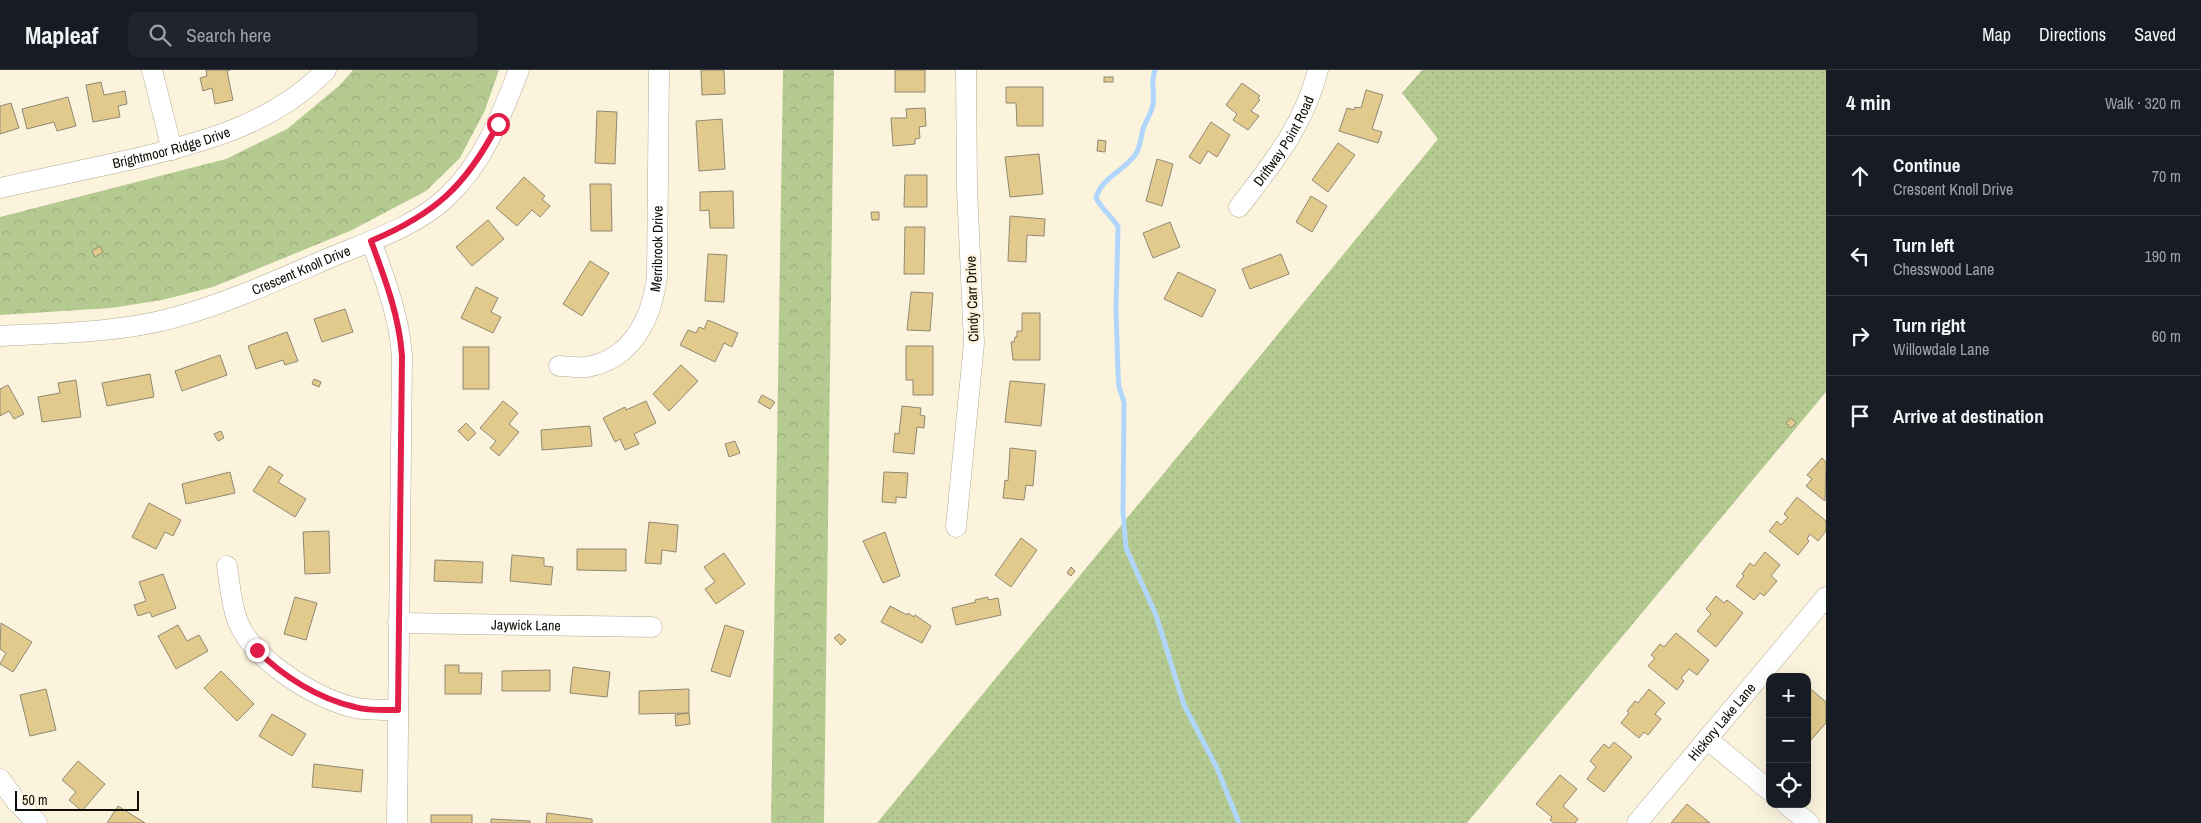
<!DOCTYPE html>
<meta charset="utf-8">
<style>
:root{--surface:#171b24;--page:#20242c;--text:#f1f3f6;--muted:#9ea1a6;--line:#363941}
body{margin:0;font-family:"Archivo Narrow",sans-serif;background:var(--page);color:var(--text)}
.controls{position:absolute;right:15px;bottom:15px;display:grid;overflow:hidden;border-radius:10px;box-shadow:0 5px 20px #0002}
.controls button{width:45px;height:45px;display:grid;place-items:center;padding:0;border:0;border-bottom:1px solid var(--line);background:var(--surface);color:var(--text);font:25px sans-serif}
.scale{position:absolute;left:15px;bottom:12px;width:124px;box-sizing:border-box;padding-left:5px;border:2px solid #0f0c05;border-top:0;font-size:14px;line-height:18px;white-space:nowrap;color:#0f0c05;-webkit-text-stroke:4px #fcf3dd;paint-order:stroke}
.stop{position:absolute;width:15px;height:15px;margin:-11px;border:4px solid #e11d48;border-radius:50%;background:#fff}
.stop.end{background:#e11d48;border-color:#fff;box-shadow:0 1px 5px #0008}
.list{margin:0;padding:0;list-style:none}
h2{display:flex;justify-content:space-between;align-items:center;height:65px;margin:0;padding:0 20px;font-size:21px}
h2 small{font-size:16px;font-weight:400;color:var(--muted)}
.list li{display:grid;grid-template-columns:32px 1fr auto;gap:15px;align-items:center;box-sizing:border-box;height:80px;padding:0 20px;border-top:1px solid var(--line)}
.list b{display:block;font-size:19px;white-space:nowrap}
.list p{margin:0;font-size:16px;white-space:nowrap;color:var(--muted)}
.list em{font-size:16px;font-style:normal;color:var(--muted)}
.icon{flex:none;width:28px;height:28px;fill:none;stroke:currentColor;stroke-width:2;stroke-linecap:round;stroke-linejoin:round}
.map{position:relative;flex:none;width:1826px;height:753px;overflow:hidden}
header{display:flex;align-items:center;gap:30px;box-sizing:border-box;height:70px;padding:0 25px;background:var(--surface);border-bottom:1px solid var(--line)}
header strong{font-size:24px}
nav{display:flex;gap:28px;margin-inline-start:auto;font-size:18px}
.search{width:350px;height:45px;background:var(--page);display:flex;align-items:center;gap:12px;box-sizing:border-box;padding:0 18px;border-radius:10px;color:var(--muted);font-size:19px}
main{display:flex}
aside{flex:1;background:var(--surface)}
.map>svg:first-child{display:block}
.grass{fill:url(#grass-dots)}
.forest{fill:url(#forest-crowns)}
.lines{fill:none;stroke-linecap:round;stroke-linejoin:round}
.stream{stroke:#b1d6fc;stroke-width:5}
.building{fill:#e1ca8c;stroke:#908874}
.minor-casing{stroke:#b3ab96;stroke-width:21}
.minor{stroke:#fff;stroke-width:20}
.route{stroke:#e11d48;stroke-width:6}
.labels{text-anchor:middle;stroke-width:5;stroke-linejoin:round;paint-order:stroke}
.street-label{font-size:14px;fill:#0f0c05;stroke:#fcf3dd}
</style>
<header>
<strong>Mapleaf</strong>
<div class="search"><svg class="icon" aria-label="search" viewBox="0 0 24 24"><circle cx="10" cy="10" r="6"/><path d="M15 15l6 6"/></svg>Search here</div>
<nav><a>Map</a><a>Directions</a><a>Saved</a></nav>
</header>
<main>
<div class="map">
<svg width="1826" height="753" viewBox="0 0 1826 753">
<defs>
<pattern id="grass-dots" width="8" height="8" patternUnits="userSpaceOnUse" patternTransform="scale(1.25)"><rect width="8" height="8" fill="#b5ca91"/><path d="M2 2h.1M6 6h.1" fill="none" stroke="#9aac7c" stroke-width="1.8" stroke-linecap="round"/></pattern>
<pattern id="forest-crowns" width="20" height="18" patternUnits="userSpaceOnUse" patternTransform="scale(1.25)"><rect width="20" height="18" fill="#b5ca91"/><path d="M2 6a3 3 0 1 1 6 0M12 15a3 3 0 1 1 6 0" fill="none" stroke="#9aac7c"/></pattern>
</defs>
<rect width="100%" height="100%" fill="#fcf3dd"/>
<polygon class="grass" points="1422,0 1826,0 1826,322 1467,753 877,753 1438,69 1402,23"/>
<g class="forest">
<polygon points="353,0 499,0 485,40 460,88 426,121 350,161 213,217 162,230 111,238 0,245 0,147 226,89 287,59 340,15"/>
<polygon points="783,0 834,0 824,753 771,753"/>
</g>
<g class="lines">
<path class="stream" d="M1155 0C1150 14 1155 21 1153 34 1152 42 1147 49 1144 56 1141 64 1141 74 1137 82 1126 101 1102 106 1096 128 1102 140 1112 146 1118 157L1116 239 1118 304 1119 317 1124 332 1123 442 1126 478 1156 545 1184 635 1217 698 1239 753"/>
</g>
<g class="building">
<polygon points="206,0 230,0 227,1 233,30 215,34 212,18 203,21 200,8 207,6"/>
<polygon points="701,0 724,0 725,24 702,25"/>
<rect x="895" y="0" width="30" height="22"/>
<rect x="1104" y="7" width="9" height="5"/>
<polygon points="101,12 104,25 125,21 127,34 118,36 120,47 93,52 86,15"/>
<polygon points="1242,13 1260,26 1258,28 1260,30 1251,41 1259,46 1248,60 1233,50 1237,44 1226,35"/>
<polygon points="1006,17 1043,17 1043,56 1017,56 1016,33 1006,33"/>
<polygon points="1366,20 1383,25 1372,59 1382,62 1378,73 1339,61 1347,38 1354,40 1355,37 1361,38"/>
<polygon points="68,27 76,56 57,61 54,52 27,59 22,39"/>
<polygon points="11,33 19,58 0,64 0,36"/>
<polygon points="925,38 926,56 919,57 920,68 915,69 915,74 893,76 891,48 907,48 906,39"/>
<polygon points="597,41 617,42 615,94 595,93"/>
<polygon points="722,49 725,99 699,101 696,51"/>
<polygon points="1211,52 1230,65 1217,87 1208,81 1200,94 1189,87"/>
<polygon points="1098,70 1106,71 1105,82 1097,81"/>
<polygon points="1338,73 1355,85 1328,122 1312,110"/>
<polygon points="1039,84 1043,124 1010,127 1005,87"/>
<polygon points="1157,89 1173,94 1162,136 1146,131"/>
<polygon points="905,105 927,105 927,137 904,137"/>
<polygon points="524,107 545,126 542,129 550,136 540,147 532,140 517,156 496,138"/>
<polygon points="590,114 611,114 612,161 591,161"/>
<polygon points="733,121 734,158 710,158 709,140 700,141 700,122"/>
<polygon points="1311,126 1327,136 1312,162 1296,152"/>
<polygon points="871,142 879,142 879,150 872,150"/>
<polygon points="1010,146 1045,149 1044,166 1027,165 1026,192 1008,191"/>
<polygon points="488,150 504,169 472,196 456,177"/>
<polygon points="1170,152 1180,177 1153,188 1143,163"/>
<polygon points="905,157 925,157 924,204 904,204"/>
<polygon points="100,176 103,182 95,187 92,181"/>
<polygon points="708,184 727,185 724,232 705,231"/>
<polygon points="1281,184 1289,204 1250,219 1242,199"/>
<polygon points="590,191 609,203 582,246 563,234"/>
<polygon points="1178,202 1216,220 1202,247 1164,229"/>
<polygon points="476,217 498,228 491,242 501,247 493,263 461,248"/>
<polygon points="911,222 933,223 930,261 907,260"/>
<polygon points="345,239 353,262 322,272 314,249"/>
<polygon points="1022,243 1040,243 1040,290 1013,290 1011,272 1014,272 1015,267 1017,267 1017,261 1022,261"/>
<polygon points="708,250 738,263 732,277 724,273 715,292 680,275 688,260 696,263 699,257 704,259"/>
<polygon points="287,262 298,291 285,295 283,290 256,299 248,276"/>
<polygon points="906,276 933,276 933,325 913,325 913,310 906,310"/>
<rect x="463" y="277" width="26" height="42"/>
<polygon points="220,285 227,305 182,321 175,301"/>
<polygon points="681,295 698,311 669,341 653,324"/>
<polygon points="150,304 154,327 107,336 102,313"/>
<polygon points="314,309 321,312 319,317 312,314"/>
<polygon points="76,310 81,347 42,352 38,327 60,323 58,313"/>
<polygon points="1010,311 1045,314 1041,356 1005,352"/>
<polygon points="8,315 24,344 14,349 9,341 0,346 0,319"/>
<polygon points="762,325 775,332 770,339 758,332"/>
<polygon points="503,331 518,343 509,354 519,362 499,386 490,378 496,371 480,358"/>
<polygon points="646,331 656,353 634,364 639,374 625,380 620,369 615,372 603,348 625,337 626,340"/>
<polygon points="902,336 921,338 920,345 925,346 924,358 917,357 914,384 893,382 895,363 899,364"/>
<polygon points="1791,348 1796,353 1791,358 1786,353"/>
<polygon points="466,353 476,363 468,371 458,361"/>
<polygon points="590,356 592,376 542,380 541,360"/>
<polygon points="221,361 224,368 218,371 214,364"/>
<polygon points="735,371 740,383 729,387 725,374"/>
<polygon points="1010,378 1036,381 1033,416 1026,415 1024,430 1003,428 1005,410 1008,411"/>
<polygon points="1822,388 1826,392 1825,431 1806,416 1812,409 1807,405"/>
<polygon points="269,396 283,405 278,412 306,429 295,447 253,421"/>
<polygon points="230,402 235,423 186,434 182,414"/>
<polygon points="884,402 908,403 906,428 896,427 896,433 882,432"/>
<polygon points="1797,427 1826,451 1826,461 1818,471 1810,464 1807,469 1809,471 1798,485 1769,461 1777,451 1781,455 1788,447 1784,444"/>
<polygon points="149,433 181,450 173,466 165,462 156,479 132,467"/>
<polygon points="649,452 678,455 676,482 662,480 661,494 645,493"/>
<polygon points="329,461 330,503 305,504 303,462"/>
<polygon points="885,462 900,506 883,513 863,471"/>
<polygon points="1021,468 1037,480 1011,517 995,505"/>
<polygon points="577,479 626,479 626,501 577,500"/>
<polygon points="1765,482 1780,495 1771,506 1777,511 1764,526 1760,523 1754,530 1736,516 1744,506 1742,504 1750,493 1754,496"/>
<polygon points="724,483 745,514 716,534 705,519 715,512 704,497"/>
<polygon points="512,485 544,488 544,496 553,497 551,515 510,511"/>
<polygon points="435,490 483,492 482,513 434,511"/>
<polygon points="1071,497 1075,501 1071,506 1067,503"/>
<polygon points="163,504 176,538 152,547 150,542 138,546 134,535 146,531 139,512"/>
<polygon points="1716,526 1724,533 1727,530 1743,543 1716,577 1697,561 1711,544 1706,539"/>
<polygon points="295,527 317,533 306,570 284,564"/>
<polygon points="988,527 988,530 998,528 1001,545 956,555 952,538 976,532 975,530"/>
<polygon points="890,536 907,545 908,543 914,547 915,545 931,556 922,573 881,552"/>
<polygon points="1,553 32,572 13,602 0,594 6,583 0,579"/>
<polygon points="178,555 187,571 199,565 208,581 176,599 158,566"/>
<polygon points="725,555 744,561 730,607 711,601"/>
<polygon points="1676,563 1709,590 1697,605 1689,599 1681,608 1684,611 1677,620 1648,596 1655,588 1651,585 1660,574 1664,577"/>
<polygon points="839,564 846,570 841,575 834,568"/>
<polygon points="445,595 459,595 459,603 482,603 481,624 445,624"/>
<polygon points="573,597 610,602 607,627 570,623"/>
<polygon points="550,600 550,621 502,621 502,601"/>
<polygon points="221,601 254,634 237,651 204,618"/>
<polygon points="1807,616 1826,632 1826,653 1810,671 1807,669"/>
<polygon points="46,619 56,660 30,666 20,625"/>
<polygon points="689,619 689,643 639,644 639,621"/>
<polygon points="1649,619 1665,633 1655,644 1661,649 1648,665 1644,662 1639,668 1621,653 1629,643 1627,641 1635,631 1638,633"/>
<polygon points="689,643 690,654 676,656 675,645"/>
<polygon points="272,644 306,664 292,686 259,666"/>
<polygon points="1614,672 1632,687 1604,722 1587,709 1596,697 1590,691 1604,674 1609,678"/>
<polygon points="78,691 105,714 82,741 69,730 76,722 62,710"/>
<polygon points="314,694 363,700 361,722 312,717"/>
<polygon points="1560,705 1577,719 1563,736 1578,749 1575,753 1554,753 1550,750 1552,747 1536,734"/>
<polygon points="1687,734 1710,753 1671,753"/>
<polygon points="118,736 145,753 107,753"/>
<polygon points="547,743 592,749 592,753 546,753"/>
<rect x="431" y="745" width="41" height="8"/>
<polygon points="491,749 530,751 530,753 491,753"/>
</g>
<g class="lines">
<g class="minor-casing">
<g id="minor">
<polyline points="152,0 172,80"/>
<path id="s1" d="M0 118C46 108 92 98 138 88 207 71 275 53 326 0"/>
<path id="s2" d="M1239 137C1273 93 1304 55 1318 0"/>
<path d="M371 171C385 209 399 245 402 286L397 753"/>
<path id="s3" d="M0 266C56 263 114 263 169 249 226 234 280 209 334 186 373 170 416 156 447 127 484 92 501 46 519 0"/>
<path id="s4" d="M559 296C567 296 577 298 586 297 632 290 652 248 657 206L659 0"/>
<polyline points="956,457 974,273 967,118 966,0"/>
<path d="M227 496C230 515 231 534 238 552 254 591 316 629 356 638 369 640 384 640 397 640"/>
<path id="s5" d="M398 553 652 557"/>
<polyline points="1707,669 1770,721"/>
<polyline points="0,709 16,731 37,753"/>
<polyline points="1786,734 1809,753"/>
<path id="s6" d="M1637 753 1826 527"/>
</g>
</g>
<use href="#minor" class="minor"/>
</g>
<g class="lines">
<path class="route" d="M257 580C282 606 319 629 355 637 368 641 383 640 398 640L402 286C399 245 385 209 371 171 435 144 466 116 498 54"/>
</g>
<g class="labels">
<g class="street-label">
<text dy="5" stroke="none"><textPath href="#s2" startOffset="80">Driftway Point Road</textPath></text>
<text dy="5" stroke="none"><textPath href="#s1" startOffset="176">Brightmoor Ridge Drive</textPath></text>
<text dy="5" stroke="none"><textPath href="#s4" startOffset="179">Merribrook Drive</textPath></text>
<text dy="5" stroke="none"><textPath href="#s3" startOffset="311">Crescent Knoll Drive</textPath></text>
<text transform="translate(972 229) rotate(-92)" y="5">Cindy Carr Drive</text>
<text dy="5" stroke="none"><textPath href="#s5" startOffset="128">Jaywick Lane</textPath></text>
<text dy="5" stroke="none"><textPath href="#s6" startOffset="132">Hickory Lake Lane</textPath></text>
</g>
</g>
</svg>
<div class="controls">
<button>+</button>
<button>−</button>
<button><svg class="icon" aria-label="locate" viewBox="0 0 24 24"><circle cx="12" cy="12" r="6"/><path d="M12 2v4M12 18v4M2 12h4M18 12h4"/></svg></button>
</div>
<div class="scale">50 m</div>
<div class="stop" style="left:498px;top:54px"></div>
<div class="stop end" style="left:257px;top:580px"></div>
</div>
<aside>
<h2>4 min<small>Walk · 320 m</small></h2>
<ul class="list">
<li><svg class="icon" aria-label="ahead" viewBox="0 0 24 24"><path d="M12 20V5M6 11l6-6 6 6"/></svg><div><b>Continue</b><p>Crescent Knoll Drive</p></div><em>70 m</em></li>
<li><svg class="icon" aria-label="left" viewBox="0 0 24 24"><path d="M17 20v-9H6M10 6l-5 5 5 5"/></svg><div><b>Turn left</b><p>Chesswood Lane</p></div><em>190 m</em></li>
<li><svg class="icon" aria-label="right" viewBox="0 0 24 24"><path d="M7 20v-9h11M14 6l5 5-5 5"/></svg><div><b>Turn right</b><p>Willowdale Lane</p></div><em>60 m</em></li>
<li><svg class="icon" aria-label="arrive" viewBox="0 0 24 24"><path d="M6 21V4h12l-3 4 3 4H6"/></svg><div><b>Arrive at destination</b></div></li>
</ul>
</aside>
</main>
